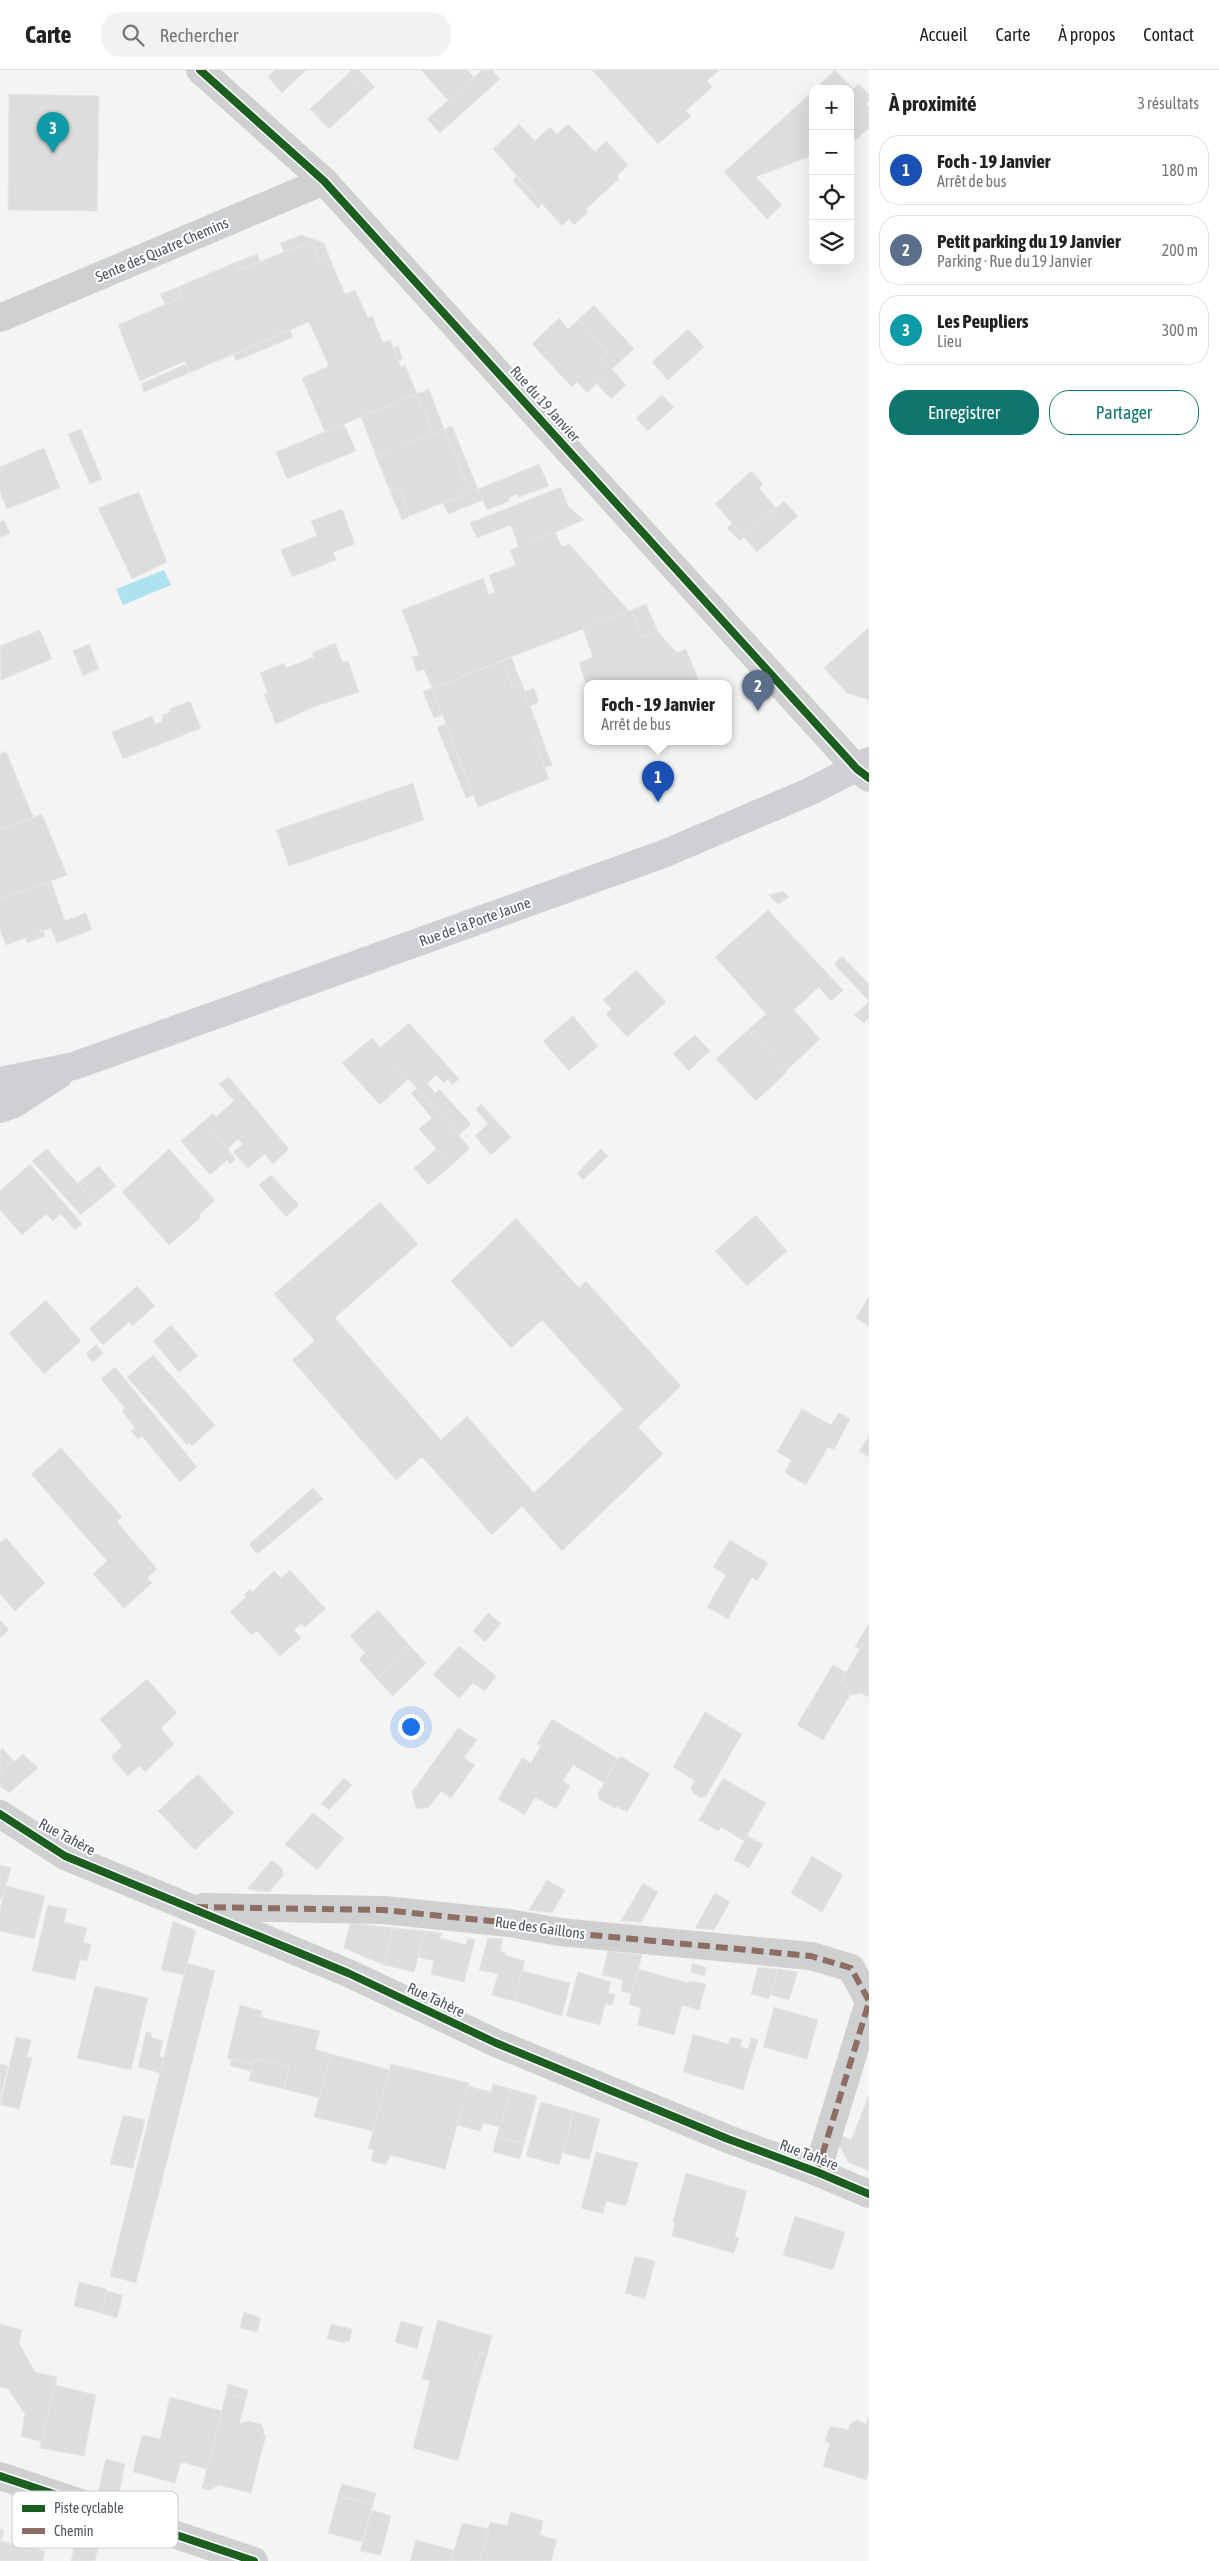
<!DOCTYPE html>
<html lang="fr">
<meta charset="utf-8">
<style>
:root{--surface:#fff;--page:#f2f2f2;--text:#222;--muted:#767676;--line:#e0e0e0;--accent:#0f766e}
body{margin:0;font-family:"Asap Condensed",sans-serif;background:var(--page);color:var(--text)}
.controls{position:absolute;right:15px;top:15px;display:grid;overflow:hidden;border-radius:10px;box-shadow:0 5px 20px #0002}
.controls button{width:45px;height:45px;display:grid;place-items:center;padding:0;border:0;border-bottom:1px solid var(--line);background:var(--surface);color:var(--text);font:25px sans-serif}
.you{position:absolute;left:410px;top:1656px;width:18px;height:18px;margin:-12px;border:4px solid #fff;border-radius:50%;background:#1a73e8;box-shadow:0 0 0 8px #1a73e833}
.badge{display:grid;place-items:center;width:32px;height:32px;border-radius:50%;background:var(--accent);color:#fff;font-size:16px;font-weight:700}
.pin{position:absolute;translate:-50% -41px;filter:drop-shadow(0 1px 2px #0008)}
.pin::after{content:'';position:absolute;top:26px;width:18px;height:15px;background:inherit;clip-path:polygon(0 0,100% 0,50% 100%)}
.popup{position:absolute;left:584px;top:610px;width:148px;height:65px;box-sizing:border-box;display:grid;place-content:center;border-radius:10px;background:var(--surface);filter:drop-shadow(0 1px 4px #0005);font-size:16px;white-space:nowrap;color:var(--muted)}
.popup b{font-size:19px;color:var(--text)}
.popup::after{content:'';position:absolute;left:50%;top:100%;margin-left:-10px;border:10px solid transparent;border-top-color:var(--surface)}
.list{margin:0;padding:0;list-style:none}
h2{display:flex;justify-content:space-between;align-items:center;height:65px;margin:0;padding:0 20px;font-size:21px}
h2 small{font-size:16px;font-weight:400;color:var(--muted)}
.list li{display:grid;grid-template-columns:32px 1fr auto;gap:15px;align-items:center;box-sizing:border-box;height:70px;margin:0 10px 10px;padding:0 10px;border:1px solid var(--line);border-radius:20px}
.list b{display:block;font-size:19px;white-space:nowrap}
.list p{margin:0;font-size:16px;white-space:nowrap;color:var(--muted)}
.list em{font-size:16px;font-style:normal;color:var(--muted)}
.actions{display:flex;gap:10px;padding:15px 20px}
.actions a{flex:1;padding:11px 0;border:1px solid var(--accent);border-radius:20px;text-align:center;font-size:18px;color:var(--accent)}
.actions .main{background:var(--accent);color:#fff}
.icon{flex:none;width:28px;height:28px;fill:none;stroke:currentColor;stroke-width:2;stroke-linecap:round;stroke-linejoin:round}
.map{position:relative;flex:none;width:869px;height:2491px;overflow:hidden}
header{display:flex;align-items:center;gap:30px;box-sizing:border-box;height:70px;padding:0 25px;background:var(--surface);border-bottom:1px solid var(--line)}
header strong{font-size:24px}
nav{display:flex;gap:28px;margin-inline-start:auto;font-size:18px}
.search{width:350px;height:45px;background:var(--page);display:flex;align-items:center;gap:12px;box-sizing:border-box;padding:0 18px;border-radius:20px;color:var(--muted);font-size:19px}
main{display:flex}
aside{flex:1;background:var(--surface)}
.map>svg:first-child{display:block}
.water{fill:#aee2f0}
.building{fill:#ddddde;stroke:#e5e6e7}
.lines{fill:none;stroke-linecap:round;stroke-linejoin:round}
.street{stroke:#ced0d2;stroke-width:28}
.secondary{stroke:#ced0d4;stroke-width:28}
.quiet{stroke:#8d6e63;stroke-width:6;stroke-dasharray:12 6;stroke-linecap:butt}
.cycleway-casing{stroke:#fff;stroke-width:11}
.cycleway{stroke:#1b5e20;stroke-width:8}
.labels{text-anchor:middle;stroke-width:4;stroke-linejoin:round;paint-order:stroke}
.street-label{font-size:15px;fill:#4a5661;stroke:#fff}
.key{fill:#fff;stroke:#c9ccd0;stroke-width:1}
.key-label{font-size:14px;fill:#4a5661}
</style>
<header>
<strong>Carte</strong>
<div class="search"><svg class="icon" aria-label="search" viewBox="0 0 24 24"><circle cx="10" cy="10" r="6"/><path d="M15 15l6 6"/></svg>Rechercher</div>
<nav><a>Accueil</a><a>Carte</a><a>À propos</a><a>Contact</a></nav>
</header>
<main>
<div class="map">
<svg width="869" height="2491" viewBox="0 0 869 2491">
<rect width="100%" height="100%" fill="#f4f4f4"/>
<polygon class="water" points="164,500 171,515 123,535 116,519"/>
<g class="building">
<polygon points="275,0 306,0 282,23 268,7"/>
<polygon points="352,0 359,0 375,17 368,23 349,3"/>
<polygon points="421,0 467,0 474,7 448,30"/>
<polygon points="482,0 492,0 500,9 440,63 427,49"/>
<polygon points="592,0 719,0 707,11 712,17 686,41 691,46 658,74"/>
<polygon points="835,0 853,19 859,14 869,25 869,31 866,34 869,37 869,58 858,68 850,71 850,19 815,19"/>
<polygon points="349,3 368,23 329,59 310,39"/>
<polygon points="813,21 813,85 756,107 782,135 767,149 724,102"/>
<polygon points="9,24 99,26 97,141 8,140"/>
<polygon points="519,54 535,71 550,57 557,64 568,54 595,82 606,71 628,95 617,106 619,109 586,139 588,142 574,155 569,149 562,156 493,79"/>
<polygon points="516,106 542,134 538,138 513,111"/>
<polygon points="301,165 324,173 330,189 320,193 314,177 305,174 284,182 280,173"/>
<polygon points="305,174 314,177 320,193 330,189 345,224 355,220 368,248 372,246 383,273 390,270 401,297 405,295 417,324 325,362 302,308 329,296 309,252 189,303 185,291 140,311 118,255 182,227 178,217 236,192 239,200"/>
<polygon points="257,184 260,192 239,200 236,192"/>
<polygon points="178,217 182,227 165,234 160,224"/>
<polygon points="594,235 634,279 612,299 602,288 608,283 578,250"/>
<polygon points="559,248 568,259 578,250 608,283 602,288 612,299 587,323 577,312 572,317 532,274"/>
<polygon points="688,259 704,277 668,310 652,292"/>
<polygon points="290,260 293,267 236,291 233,285"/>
<polygon points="398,276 403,289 398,290 394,278"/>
<polygon points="186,294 189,303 144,322 141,314"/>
<polygon points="612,299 626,315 611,329 597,314"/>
<polygon points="429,319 444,359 433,364 417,324"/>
<polygon points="417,324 433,364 376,386 361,347"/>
<polygon points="662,325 674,337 648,361 636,348"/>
<polygon points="344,354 356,381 287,409 276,382"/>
<polygon points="452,356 478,419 470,422 444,359"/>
<polygon points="81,359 102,409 90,414 68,364"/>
<polygon points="444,359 470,422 410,446 399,417 390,421 376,386"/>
<polygon points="44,378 60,418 7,439 0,422 0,397"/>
<polygon points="539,394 549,416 519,427 517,424 508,428 509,431 487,440 478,419"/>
<polygon points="751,401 763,414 759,418 776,438 744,467 715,434"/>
<polygon points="399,417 410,446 402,450 390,421"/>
<polygon points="561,417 568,436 584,450 519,477 511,455 477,468 470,453"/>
<polygon points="478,419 483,430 448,444 443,433"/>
<polygon points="139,422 167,492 132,509 98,438"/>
<polygon points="784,431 798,446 757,482 744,467"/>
<polygon points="342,439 355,474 333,482 336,490 292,507 281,480 317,466 311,451"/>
<polygon points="4,450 10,463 0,468 0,452"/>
<polygon points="732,454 744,467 740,471 727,458"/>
<polygon points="555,462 562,477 569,474 629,541 432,618 424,599 417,602 412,587 419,585 402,540 483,508 489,525 495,522 489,505 516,495 510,480"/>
<polygon points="646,534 658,562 642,568 631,540"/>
<polygon points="631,540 642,568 658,562 677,583 686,579 698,609 687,613 588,613 588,618 579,593 593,587 583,559"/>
<polygon points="869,557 869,630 847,623 824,598"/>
<polygon points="40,560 52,589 1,610 0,576"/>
<polygon points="335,573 343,593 348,591 359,622 316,636 276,654 264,624 268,623 260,603 284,593 286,598 314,587 312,583"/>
<polygon points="89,574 99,599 83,606 73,581"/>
<polygon points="511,587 522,614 513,618 503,591"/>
<polygon points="503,591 513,618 522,614 541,665 533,668 549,709 478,737 432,618"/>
<polygon points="432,618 442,645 434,648 423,622"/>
<polygon points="534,618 539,632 530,636 524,622"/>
<polygon points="190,631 201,658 123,689 112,662 152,646 155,654 161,652 163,645 171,642 169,639"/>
<polygon points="446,654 473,725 466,728 437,657"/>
<polygon points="541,665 552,695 545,698 533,668"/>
<polygon points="6,681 33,747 0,760 0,684"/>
<polygon points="413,713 424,750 289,796 276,760"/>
<polygon points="42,744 67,805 0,830 0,760"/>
<polygon points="51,811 65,851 86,843 92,860 57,873 51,858 6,875 0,860 0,830"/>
<polygon points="783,821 789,827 778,834 769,825"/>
<polygon points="768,840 843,920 831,931 819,917 794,940 820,969 786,1001 748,960 766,944 715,887"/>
<polygon points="43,860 45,866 27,873 25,867"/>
<polygon points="842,886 869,914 869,931 834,894"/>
<polygon points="636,900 666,932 627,967 606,944 611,939 603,930"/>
<polygon points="869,932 869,948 864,953 854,945"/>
<polygon points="573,946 598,976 569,1001 543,971"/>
<polygon points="409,953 459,1009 452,1015 448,1009 444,1013 436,1005 427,1013 435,1023 439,1019 471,1054 459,1065 380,978"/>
<polygon points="748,960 787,1002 756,1031 716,989"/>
<polygon points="695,965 710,981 702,988 687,971"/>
<polygon points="372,968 408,1009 380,1035 342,993"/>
<polygon points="687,971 702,988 689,1001 673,984"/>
<polygon points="229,1007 289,1079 273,1094 265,1084 248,1098 233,1082 243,1074 238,1069 227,1079 204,1051 213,1043 216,1047 234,1031 219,1014"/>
<polygon points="417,1018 470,1078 451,1096 419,1059 432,1048 411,1023"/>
<polygon points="481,1034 511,1067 491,1085 475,1066 488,1054 476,1039"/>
<polygon points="204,1051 236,1089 230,1094 227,1090 210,1105 181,1071"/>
<polygon points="47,1079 95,1133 81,1145 32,1091"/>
<polygon points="169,1079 215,1130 199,1145 200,1148 169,1175 122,1122"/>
<polygon points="436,1079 451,1096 428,1115 414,1098"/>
<polygon points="601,1079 608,1086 583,1110 577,1103"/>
<polygon points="30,1094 82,1154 75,1160 61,1144 53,1151 46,1144 22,1165 0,1140 0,1121"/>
<polygon points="99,1096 116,1116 95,1133 78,1113"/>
<polygon points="271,1105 299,1135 286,1147 259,1115"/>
<polygon points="380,1132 418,1174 335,1248 441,1370 467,1346 534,1423 623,1339 542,1250 511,1278 451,1211 516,1148 579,1218 586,1211 681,1316 638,1357 663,1384 562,1481 522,1436 492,1465 422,1387 396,1410 292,1290 315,1271 274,1224"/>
<polygon points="756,1145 787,1181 747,1216 715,1181"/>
<polygon points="137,1216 155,1236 132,1256 129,1252 103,1275 89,1259"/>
<polygon points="869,1226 869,1256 856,1248"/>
<polygon points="46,1230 81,1271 44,1304 9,1263"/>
<polygon points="171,1255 198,1286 179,1302 153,1271"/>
<polygon points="96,1274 103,1283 93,1292 86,1284"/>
<polygon points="153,1285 215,1355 192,1376 189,1373 187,1375 127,1307"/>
<polygon points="115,1297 197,1397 180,1412 142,1366 138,1369 131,1361 135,1358 122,1341 125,1338 101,1309"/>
<polygon points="802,1339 831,1355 839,1343 850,1349 834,1380 828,1377 806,1415 785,1403 791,1390 777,1382"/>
<polygon points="869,1365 869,1387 859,1382"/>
<polygon points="61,1378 122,1447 117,1452 157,1499 147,1508 152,1513 124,1538 93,1504 107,1491 31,1404"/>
<polygon points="313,1418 323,1429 298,1450 289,1439"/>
<polygon points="289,1439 298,1450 272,1472 263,1462"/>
<polygon points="263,1462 272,1472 257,1484 249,1474"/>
<polygon points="6,1468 45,1513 15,1541 0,1524 0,1473"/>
<polygon points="730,1470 768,1493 757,1511 752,1507 728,1549 707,1537 726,1505 713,1497"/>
<polygon points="290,1500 321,1534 308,1547 312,1551 305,1557 301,1554 294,1560 301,1568 280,1586 257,1561 252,1565 230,1542 246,1527 244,1525 250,1519 252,1522 274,1501 281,1508"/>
<polygon points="321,1534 326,1538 312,1551 308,1547"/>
<polygon points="378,1540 409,1575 377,1609 359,1589 365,1583 350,1566"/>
<polygon points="488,1543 501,1553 485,1572 473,1561"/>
<polygon points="0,1550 9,1560 0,1568"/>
<polygon points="869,1553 869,1627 860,1623 850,1625 847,1615 841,1611 860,1579 855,1577"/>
<polygon points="409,1575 426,1593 393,1626 377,1609"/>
<polygon points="459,1576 496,1606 485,1621 473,1613 459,1628 433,1605"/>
<polygon points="833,1595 846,1602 841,1611 847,1615 850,1625 823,1670 797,1655"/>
<polygon points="147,1609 177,1643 161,1658 174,1674 145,1702 139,1696 128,1706 111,1687 122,1676 100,1649"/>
<polygon points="705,1642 742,1664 706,1726 701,1728 692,1722 691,1717 695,1711 673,1697"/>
<polygon points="552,1649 618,1689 604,1713 573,1695 563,1711 570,1716 556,1739 535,1727 525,1745 498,1729 522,1688 531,1693 541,1676 537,1674"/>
<polygon points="458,1658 477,1670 464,1688 475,1695 451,1728 441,1721 429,1737 419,1739 415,1736 412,1722"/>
<polygon points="2,1678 14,1691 0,1703 0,1680"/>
<polygon points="23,1684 38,1698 9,1723 0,1716 0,1703"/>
<polygon points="620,1686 650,1704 627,1742 616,1736 615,1738 598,1729 599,1727 597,1725"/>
<polygon points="198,1704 234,1743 195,1780 158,1741"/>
<polygon points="344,1708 352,1715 329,1740 321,1734"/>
<polygon points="723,1708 766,1733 744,1771 721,1757 718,1761 699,1750"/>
<polygon points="313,1743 344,1768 317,1800 285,1774"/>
<polygon points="747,1766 763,1774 749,1798 734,1790"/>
<polygon points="812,1786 843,1805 822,1842 791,1823"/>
<polygon points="272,1790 283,1799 283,1806 269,1822 247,1819"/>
<polygon points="0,1795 11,1798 2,1829 0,1829"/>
<polygon points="547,1810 565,1820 552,1843 529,1840"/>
<polygon points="643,1813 658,1822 641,1852 621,1851"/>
<polygon points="6,1816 45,1826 34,1869 0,1861 0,1839"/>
<polygon points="715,1823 730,1832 714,1860 695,1858"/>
<polygon points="48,1835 67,1839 64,1852 87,1858 83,1872 91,1874 87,1891 80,1889 75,1910 32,1901"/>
<polygon points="173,1851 196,1861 184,1905 161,1900"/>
<polygon points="350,1853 393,1858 384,1895 344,1878"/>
<polygon points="393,1858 425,1861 414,1902 384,1895"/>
<polygon points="425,1861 442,1863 440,1868 466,1875 467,1868 475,1870 464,1912 431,1904 434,1891 418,1887"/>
<polygon points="488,1868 503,1869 500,1881 505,1883 505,1885 525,1891 514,1931 492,1925 498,1904 479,1900"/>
<polygon points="608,1881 642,1885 632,1924 621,1921 623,1910 602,1905"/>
<polygon points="187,1893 215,1901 136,2213 110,2206"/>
<polygon points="692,1893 707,1898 704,1906 691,1902"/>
<polygon points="758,1897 778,1899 769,1929 751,1924"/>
<polygon points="638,1899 688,1913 689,1911 706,1914 699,1940 682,1935 674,1965 637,1955 641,1938 629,1934"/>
<polygon points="778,1899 798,1902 789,1930 771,1925"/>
<polygon points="522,1901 570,1913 562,1946 514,1931"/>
<polygon points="578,1902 611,1912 608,1923 615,1924 612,1935 605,1934 600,1955 566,1946"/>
<polygon points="95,1916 148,1928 131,2000 77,1988"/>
<polygon points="240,1935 262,1941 260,1947 320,1961 315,1979 331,1984 319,2028 284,2019 289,1997 254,1989 253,1994 227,1988"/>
<polygon points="774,1937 818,1950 807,1989 763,1977"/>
<polygon points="146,1962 152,1963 151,1967 163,1971 159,1987 164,1988 160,2003 138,1997"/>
<polygon points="693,1964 728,1974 731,1967 742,1970 740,1977 748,1979 751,1968 758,1970 743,2020 683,2002"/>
<polygon points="16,1967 31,1970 27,1987 32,1988 19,2039 0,2035"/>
<polygon points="331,1984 390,2000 373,2061 314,2047"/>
<polygon points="231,1989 253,1994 251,2001 230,1996"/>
<polygon points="254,1989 289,1997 284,2019 249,2011"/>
<polygon points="0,1994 8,1996 0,2030"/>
<polygon points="391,1994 469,2013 445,2099 390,2085 386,2095 371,2091 374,2080 368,2079"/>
<polygon points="493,2014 511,2019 500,2057 483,2053 480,2061 457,2055 468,2016 491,2022"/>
<polygon points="511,2019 537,2026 524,2074 497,2066"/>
<polygon points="869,2025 869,2101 849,2093 838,2073 841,2065 851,2070"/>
<polygon points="541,2032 574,2041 559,2095 526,2086"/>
<polygon points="574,2041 600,2049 589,2090 563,2083"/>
<polygon points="123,2045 145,2050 133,2098 110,2094"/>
<polygon points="497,2066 524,2074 520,2089 493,2082"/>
<polygon points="596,2082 638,2093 626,2136 606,2131 603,2144 581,2138"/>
<polygon points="686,2103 747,2121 735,2166 739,2168 734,2183 672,2166 675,2152 673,2151"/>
<polygon points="795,2146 845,2162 833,2200 783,2185"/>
<polygon points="635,2186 655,2191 645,2229 625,2223"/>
<polygon points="79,2212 107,2219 101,2243 74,2236"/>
<polygon points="107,2221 123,2225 117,2248 101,2243"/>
<polygon points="244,2242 261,2248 257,2262 240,2258"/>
<polygon points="438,2250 492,2266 487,2285 480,2283 472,2310 479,2312 458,2391 413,2378 430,2311 422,2309"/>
<polygon points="401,2251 423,2257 417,2279 395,2272"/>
<polygon points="0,2254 22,2260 19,2273 35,2302 57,2307 42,2372 21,2366 25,2344 8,2319 0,2317"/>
<polygon points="331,2254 352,2259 349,2272 345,2270 345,2273 327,2269"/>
<polygon points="480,2283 487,2285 479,2312 472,2310"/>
<polygon points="228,2314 248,2320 246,2329 226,2324"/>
<polygon points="55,2315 96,2325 84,2386 40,2378"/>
<polygon points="226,2324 246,2329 239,2354 248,2351 261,2354 264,2360 263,2365 266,2365 251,2423 218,2415 210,2420 202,2418"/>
<polygon points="170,2327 222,2341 207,2399 181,2392 175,2413 133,2402 142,2365 160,2369"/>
<polygon points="869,2345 869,2401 866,2410 823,2396 830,2373 825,2371 830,2356 848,2360 850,2354 857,2350 866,2354"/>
<polygon points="106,2389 125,2394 118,2429 98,2422"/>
<polygon points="342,2414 376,2423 373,2434 338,2426"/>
<polygon points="338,2426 373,2434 362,2472 328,2463"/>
<polygon points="372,2440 391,2446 381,2485 360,2481"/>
<polygon points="511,2442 543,2451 540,2465 557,2470 551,2491 479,2491 490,2452 507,2456"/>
<polygon points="462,2453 489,2459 479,2491 451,2491"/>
<polygon points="0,2459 4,2460 1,2471 45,2481 43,2491 0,2491"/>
<polygon points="78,2460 100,2468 95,2491 71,2491"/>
<polygon points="416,2470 454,2480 451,2491 410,2491"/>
</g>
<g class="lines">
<g class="street">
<polyline points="200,0 324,111 857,699 869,708"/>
<polyline points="0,248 324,111"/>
<polyline points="0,1744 65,1786 348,1903 496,1973 728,2069 817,2102 869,2124"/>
<polyline points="203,1837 384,1840 509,1853 560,1862 811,1886 851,1898 869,1931"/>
<polyline points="817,2102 869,1932"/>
<polyline points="0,2406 254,2491"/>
</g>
<g class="secondary">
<polyline points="0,1011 74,996 666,783 811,721 869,691"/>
<polyline points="0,1039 14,1034 59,1005"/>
</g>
<g class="quiet">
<polyline points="196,1837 384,1840 509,1853 560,1862 811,1886 851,1898 869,1931"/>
<polyline points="817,2102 869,1932"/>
</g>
<g class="cycleway-casing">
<g id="cycleway">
<polyline points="200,0 324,111 857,699 869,708"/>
<polyline points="0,1744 65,1786 348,1903 496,1973 728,2069 817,2102 869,2124"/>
<polyline points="0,2406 254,2491"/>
</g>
</g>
<use href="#cycleway" class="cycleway"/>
</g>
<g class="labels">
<g class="street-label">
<text transform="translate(162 180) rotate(-23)" y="5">Sente des Quatre Chemins</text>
<text transform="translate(545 334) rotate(48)" y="5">Rue du 19 Janvier</text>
<text transform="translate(475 852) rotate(-20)" y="5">Rue de la Porte Jaune</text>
<text transform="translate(67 1767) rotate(28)" y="5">Rue Tahère</text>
<text transform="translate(540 1858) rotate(8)" y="5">Rue des Gaillons</text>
<text transform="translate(436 1930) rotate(25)" y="5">Rue Tahère</text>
<text transform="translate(809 2085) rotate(21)" y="5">Rue Tahère</text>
</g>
</g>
<rect x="12" y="2421" width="166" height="57" rx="8" class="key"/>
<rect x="22" y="2435" width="23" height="7" fill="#1b5e20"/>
<rect x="22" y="2458" width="23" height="6" fill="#8d6e63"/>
<g class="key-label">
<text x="54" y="2443">Piste cyclable</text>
<text x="54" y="2466">Chemin</text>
</g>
</svg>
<div class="controls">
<button>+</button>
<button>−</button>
<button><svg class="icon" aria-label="locate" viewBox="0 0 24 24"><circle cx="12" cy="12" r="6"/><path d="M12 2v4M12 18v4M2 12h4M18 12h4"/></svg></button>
<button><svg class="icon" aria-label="layers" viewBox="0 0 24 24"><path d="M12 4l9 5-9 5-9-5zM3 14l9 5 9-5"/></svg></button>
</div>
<div class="you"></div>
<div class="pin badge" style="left:658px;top:732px;background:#1a4fb4">1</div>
<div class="popup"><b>Foch - 19 Janvier</b>Arrêt de bus</div>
<div class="pin badge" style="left:758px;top:641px;background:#5c6f8a">2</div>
<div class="pin badge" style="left:53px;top:83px;background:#0f9aa8">3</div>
</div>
<aside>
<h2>À proximité<small>3 résultats</small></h2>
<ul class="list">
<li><span class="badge" style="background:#1a4fb4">1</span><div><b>Foch - 19 Janvier</b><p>Arrêt de bus</p></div><em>180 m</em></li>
<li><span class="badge" style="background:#5c6f8a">2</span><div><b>Petit parking du 19 Janvier</b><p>Parking · Rue du 19 Janvier</p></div><em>200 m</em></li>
<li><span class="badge" style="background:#0f9aa8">3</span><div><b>Les Peupliers</b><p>Lieu</p></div><em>300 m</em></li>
</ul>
<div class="actions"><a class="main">Enregistrer</a><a>Partager</a></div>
</aside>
</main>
